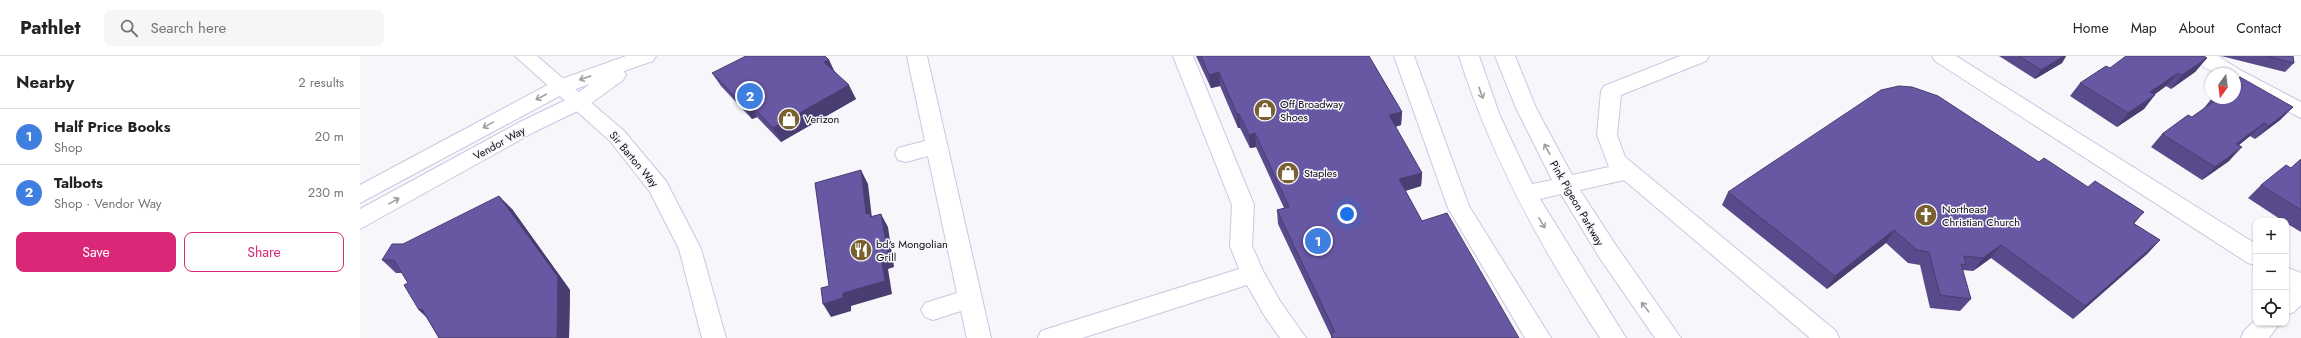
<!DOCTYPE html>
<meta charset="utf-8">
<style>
:root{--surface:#fff;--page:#f6f6f6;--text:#222;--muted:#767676;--line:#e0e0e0;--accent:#db2777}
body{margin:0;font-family:Jost,sans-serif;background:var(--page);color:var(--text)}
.controls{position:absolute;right:12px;bottom:12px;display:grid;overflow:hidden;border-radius:8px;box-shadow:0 1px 3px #0004}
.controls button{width:36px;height:36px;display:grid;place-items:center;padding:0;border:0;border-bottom:1px solid var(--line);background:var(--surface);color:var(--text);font:20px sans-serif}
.compass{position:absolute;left:1845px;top:12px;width:36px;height:36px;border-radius:50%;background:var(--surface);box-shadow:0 1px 3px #0004;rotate:194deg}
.you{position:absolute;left:987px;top:158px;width:14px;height:14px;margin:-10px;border:3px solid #fff;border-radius:50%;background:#1a73e8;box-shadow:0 0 0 6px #1a73e833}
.badge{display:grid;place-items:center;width:26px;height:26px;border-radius:50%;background:var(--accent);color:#fff;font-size:13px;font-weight:700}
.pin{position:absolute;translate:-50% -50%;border:2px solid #fff;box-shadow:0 1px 4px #0006}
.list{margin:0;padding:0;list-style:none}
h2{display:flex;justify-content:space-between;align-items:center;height:52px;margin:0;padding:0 16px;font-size:17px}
h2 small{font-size:13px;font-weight:400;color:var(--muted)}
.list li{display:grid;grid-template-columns:26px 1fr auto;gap:12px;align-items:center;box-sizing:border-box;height:56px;padding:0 16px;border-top:1px solid var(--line)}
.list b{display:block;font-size:15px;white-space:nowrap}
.list p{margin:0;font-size:13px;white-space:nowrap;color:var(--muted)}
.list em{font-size:13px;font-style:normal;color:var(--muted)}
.actions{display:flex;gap:8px;padding:12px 16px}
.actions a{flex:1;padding:9px 0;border:1px solid var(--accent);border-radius:8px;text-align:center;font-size:14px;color:var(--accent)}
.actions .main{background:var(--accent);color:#fff}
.icon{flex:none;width:22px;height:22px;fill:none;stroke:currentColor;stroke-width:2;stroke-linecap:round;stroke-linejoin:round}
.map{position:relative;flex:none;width:1941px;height:282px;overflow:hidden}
header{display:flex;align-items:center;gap:24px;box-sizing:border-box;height:56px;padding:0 20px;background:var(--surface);border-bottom:1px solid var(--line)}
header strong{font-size:19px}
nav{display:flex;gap:22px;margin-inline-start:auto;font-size:14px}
.search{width:280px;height:36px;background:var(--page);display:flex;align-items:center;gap:10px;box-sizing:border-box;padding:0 14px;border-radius:8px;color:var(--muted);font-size:15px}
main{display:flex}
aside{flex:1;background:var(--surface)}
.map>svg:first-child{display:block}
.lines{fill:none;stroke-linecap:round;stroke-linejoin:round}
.minor-casing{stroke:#cbc7e2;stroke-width:2}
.major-casing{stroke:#cbc7e2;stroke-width:2}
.minor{fill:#fff;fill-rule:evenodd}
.major{fill:#fff;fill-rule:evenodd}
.wall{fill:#594b8b}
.shaded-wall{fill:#493d71}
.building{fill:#6857a2;stroke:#493d71}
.oneway{stroke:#9f9ea1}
.labels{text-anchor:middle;stroke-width:3;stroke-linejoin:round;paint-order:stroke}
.poi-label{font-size:11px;fill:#0e0c15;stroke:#f6f6fb;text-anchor:start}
.street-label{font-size:11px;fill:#0e0c15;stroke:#f6f6fb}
</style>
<header>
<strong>Pathlet</strong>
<div class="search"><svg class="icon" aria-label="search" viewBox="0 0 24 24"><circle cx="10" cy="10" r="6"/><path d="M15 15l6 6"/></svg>Search here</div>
<nav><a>Home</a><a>Map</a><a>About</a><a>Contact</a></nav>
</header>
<main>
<aside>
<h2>Nearby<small>2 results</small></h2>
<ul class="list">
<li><span class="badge" style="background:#3f7fe0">1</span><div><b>Half Price Books</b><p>Shop</p></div><em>20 m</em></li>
<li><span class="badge" style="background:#3f7fe0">2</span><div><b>Talbots</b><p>Shop · Vendor Way</p></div><em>230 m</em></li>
</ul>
<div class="actions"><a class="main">Save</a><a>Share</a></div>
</aside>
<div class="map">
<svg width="1941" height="282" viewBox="0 0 1941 282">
<rect width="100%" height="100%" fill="#f6f6fb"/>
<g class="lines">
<g class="minor-casing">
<g id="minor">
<polygon points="266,0 296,0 293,5 264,15 266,19 263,24 226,51 174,76 0,173 0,153 160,66 212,41 230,28 207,36 0,147 0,129 193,26"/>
<polygon points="547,0 567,0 631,282 607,282 601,255 573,264 565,261 561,254 565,247 597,237 568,100 546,106 538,104 535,98 538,92 565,85"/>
<polygon points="813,0 833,0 894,149 892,190 903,215 920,245 946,282 920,282 904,259 887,229 722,282 678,282 681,275 690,272 879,213 870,190 872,149"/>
<polygon points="1034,0 1054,0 1109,150 1191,282 1165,282 1088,152"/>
<path d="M1099 0H1119L1140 60 1172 128 1192 124 1156 52 1135 0H1155L1176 52 1212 119 1249 111 1237 79 1241 35 1244 30 1320 0H1349L1346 5 1261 39 1257 79 1265 101 1476 275 1479 282H1450L1264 124 1220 134 1255 188 1321 282H1295L1239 201 1201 138 1180 143 1266 282H1240C1182 194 1131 101 1099 0Z"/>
<polygon points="1572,0 1596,0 1896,188 1896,209 1888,207 1575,5"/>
<path d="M1833 0H1858L1880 14 1941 46V62L1875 29V18C1859 18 1842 15 1833 0Z"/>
<polygon points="1926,211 1941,217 1941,249 1934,256 1926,259"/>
<polygon points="1896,263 1896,267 1920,267 1909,282 1881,282 1884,275"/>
</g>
</g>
<g class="major-casing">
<polygon id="major" points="155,0 177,0 264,75 306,125 341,193 366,282 342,282 319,193 290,136 250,85"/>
</g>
<use href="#minor" class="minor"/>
<use href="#major" class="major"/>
</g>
<g class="wall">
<polygon points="836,0 1009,0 1042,56 1041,69 1035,71 1062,117 1061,130 1045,135 1062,165 1159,282 971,282 971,280 918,168 917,154 924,152 896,91 890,92 880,72 878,72 860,30 851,32"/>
<polygon points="1639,0 1706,0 1702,7 1675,23"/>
<polygon points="1861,0 1933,0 1934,7 1925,16"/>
<polygon points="1847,2 1835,16 1811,33 1806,30 1794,39 1784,53 1757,71 1710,40 1720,27 1750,12"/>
<polygon points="469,4 475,16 496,43 421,86 397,61 392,63 361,30 352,17"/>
<polygon points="1852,42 1875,42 1933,51 1920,64 1895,83 1890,80 1879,89 1869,105 1842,124 1791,91 1802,78 1832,61 1844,52"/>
<polygon points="1941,103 1941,176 1926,167 1926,165 1923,165 1888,142 1901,129 1931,112"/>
<polygon points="1368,136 1774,168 1800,184 1787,198 1713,263 1631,202 1613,215 1602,214 1611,243 1600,255 1570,252 1560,209 1548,207 1526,187 1467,233 1362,149"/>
<polygon points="152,153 210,234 209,282 79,282 66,261 59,254 48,227 42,217 36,217 22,204 43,188"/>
</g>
<g class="shaded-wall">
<polygon points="1704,0 1706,0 1702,7 1675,23 1681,14"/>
<polygon points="1847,2 1835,16 1811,33 1822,19"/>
<polygon points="469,4 475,18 464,6"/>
<polygon points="859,16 860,30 851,32 849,19"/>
<polygon points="1818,17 1806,30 1780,49 1795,39 1784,53 1757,71 1768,57 1790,36"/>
<polygon points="489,29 496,43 421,86 413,72"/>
<polygon points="389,47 397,61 392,63 384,50"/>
<polygon points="1933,51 1920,64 1895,83 1909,70"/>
<polygon points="1042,56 1041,69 1028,73 1029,59"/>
<polygon points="877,58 879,58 880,72 878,72"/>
<polygon points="1904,67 1890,80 1864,101 1876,88"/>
<polygon points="895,77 896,91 890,92 889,79"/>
<polygon points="1882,91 1869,105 1842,124 1855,111"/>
<polygon points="501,114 508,128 513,171 506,158"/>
<polygon points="1062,117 1061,130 1038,137 1039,123"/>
<polygon points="139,140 152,153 210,234 209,282 197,282"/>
<polygon points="1784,156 1772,170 1773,167"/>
<polygon points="521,158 528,171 534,211 528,213 532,238 491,250 491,255 471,261 463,248 483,237"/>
<polygon points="1534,174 1526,187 1467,233 1475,220"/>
<polygon points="1800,184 1787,198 1713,263 1725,250"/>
<polygon points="1641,189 1631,202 1613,215 1623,202"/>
<polygon points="62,253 74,267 59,254"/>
</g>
<g class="building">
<polygon points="386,0 465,0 469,4 464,6 489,29 413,72 389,47 384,50 352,17"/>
<polygon points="841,0 1009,0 1042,56 1029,59 1062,117 1039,123 1062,165 1087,157 1159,282 973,282 971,277 975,276 917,154 929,151 895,77 889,79 879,58 877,58 859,16 849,19"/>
<polygon points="1659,0 1704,0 1681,14"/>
<polygon points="1766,0 1844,0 1847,2 1822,19 1818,17 1790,36 1795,39 1768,57 1720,27 1746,10 1750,12"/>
<polygon points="1906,0 1933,0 1934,7"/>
<polygon points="1880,21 1933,51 1909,70 1904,67 1876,88 1882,91 1855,111 1802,78 1828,59 1832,61 1859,42 1875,42 1875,24"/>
<polygon points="1539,30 1552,31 1578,40 1679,106 1684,102 1728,131 1735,125 1784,156 1773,167 1800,184 1725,250 1641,189 1623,202 1604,200 1606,209 1601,208 1611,243 1580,239 1569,196 1557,194 1534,174 1475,220 1368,136 1521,34"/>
<polygon points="1941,103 1941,154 1901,129 1926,109 1931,112"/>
<polygon points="501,114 506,158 510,157 510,161 521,158 528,198 521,200 525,225 483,237 483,242 463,248 461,232 469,230 455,127"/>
<polygon points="139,140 198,221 197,282 79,282 62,253 59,254 44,229 48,227 34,204 22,204 32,188 43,188"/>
</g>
<defs><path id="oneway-shaft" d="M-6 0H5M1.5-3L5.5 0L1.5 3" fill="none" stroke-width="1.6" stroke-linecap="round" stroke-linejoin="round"/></defs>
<g class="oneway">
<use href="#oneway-shaft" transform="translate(225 22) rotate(161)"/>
<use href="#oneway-shaft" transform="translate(1121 37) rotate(70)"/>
<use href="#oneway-shaft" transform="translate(181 41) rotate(152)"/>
<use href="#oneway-shaft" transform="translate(128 69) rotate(151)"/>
<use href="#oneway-shaft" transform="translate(1187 93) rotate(-118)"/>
<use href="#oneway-shaft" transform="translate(34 145) rotate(-29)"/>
<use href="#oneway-shaft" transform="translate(1182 167) rotate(60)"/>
<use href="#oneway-shaft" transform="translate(1285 251) rotate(-127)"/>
</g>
<defs>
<g id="shop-disc" transform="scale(1.15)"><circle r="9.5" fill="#786030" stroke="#f6f6fb"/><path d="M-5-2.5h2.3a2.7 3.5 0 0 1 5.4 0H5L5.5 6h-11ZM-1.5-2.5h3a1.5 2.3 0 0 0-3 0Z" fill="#fff"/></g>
<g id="church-disc" transform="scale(1.15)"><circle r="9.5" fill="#786030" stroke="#f6f6fb"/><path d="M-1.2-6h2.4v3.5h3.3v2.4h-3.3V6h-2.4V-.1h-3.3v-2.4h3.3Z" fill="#fff"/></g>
<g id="restaurant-disc" transform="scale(1.15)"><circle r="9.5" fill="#786030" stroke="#f6f6fb"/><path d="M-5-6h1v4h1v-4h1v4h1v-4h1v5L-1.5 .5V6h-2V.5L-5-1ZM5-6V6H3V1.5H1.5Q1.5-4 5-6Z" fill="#fff"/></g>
</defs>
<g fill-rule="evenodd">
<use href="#shop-disc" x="905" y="54"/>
<use href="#shop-disc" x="429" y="63"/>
<use href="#shop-disc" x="928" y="117"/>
<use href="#church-disc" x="1566" y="159"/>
<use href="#restaurant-disc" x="501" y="194"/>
</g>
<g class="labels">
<g class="poi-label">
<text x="920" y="52">Off Broadway<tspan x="920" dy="13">Shoes</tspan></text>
<text x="444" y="67">Verizon</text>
<text x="944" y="121">Staples</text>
<text x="1582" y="157">Northeast<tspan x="1582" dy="13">Christian Church</tspan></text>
<text x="516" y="192">bd's Mongolian<tspan x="516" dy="13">Grill</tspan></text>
</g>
<g class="street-label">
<text transform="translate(139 87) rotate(-29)" y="4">Vendor Way</text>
<text transform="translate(274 103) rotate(50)" y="4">Sir Barton Way</text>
<text transform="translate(1217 147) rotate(60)" y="4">Pink Pigeon Parkway</text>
</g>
</g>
</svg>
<div class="controls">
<button>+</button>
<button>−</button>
<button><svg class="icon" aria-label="locate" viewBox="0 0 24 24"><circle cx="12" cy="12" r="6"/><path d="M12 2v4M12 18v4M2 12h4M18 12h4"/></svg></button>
</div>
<svg class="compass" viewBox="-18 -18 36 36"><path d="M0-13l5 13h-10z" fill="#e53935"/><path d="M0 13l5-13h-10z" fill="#767676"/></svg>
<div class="you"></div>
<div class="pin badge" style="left:958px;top:185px;background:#3f7fe0">1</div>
<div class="pin badge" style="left:390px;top:40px;background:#3f7fe0">2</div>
</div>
</main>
